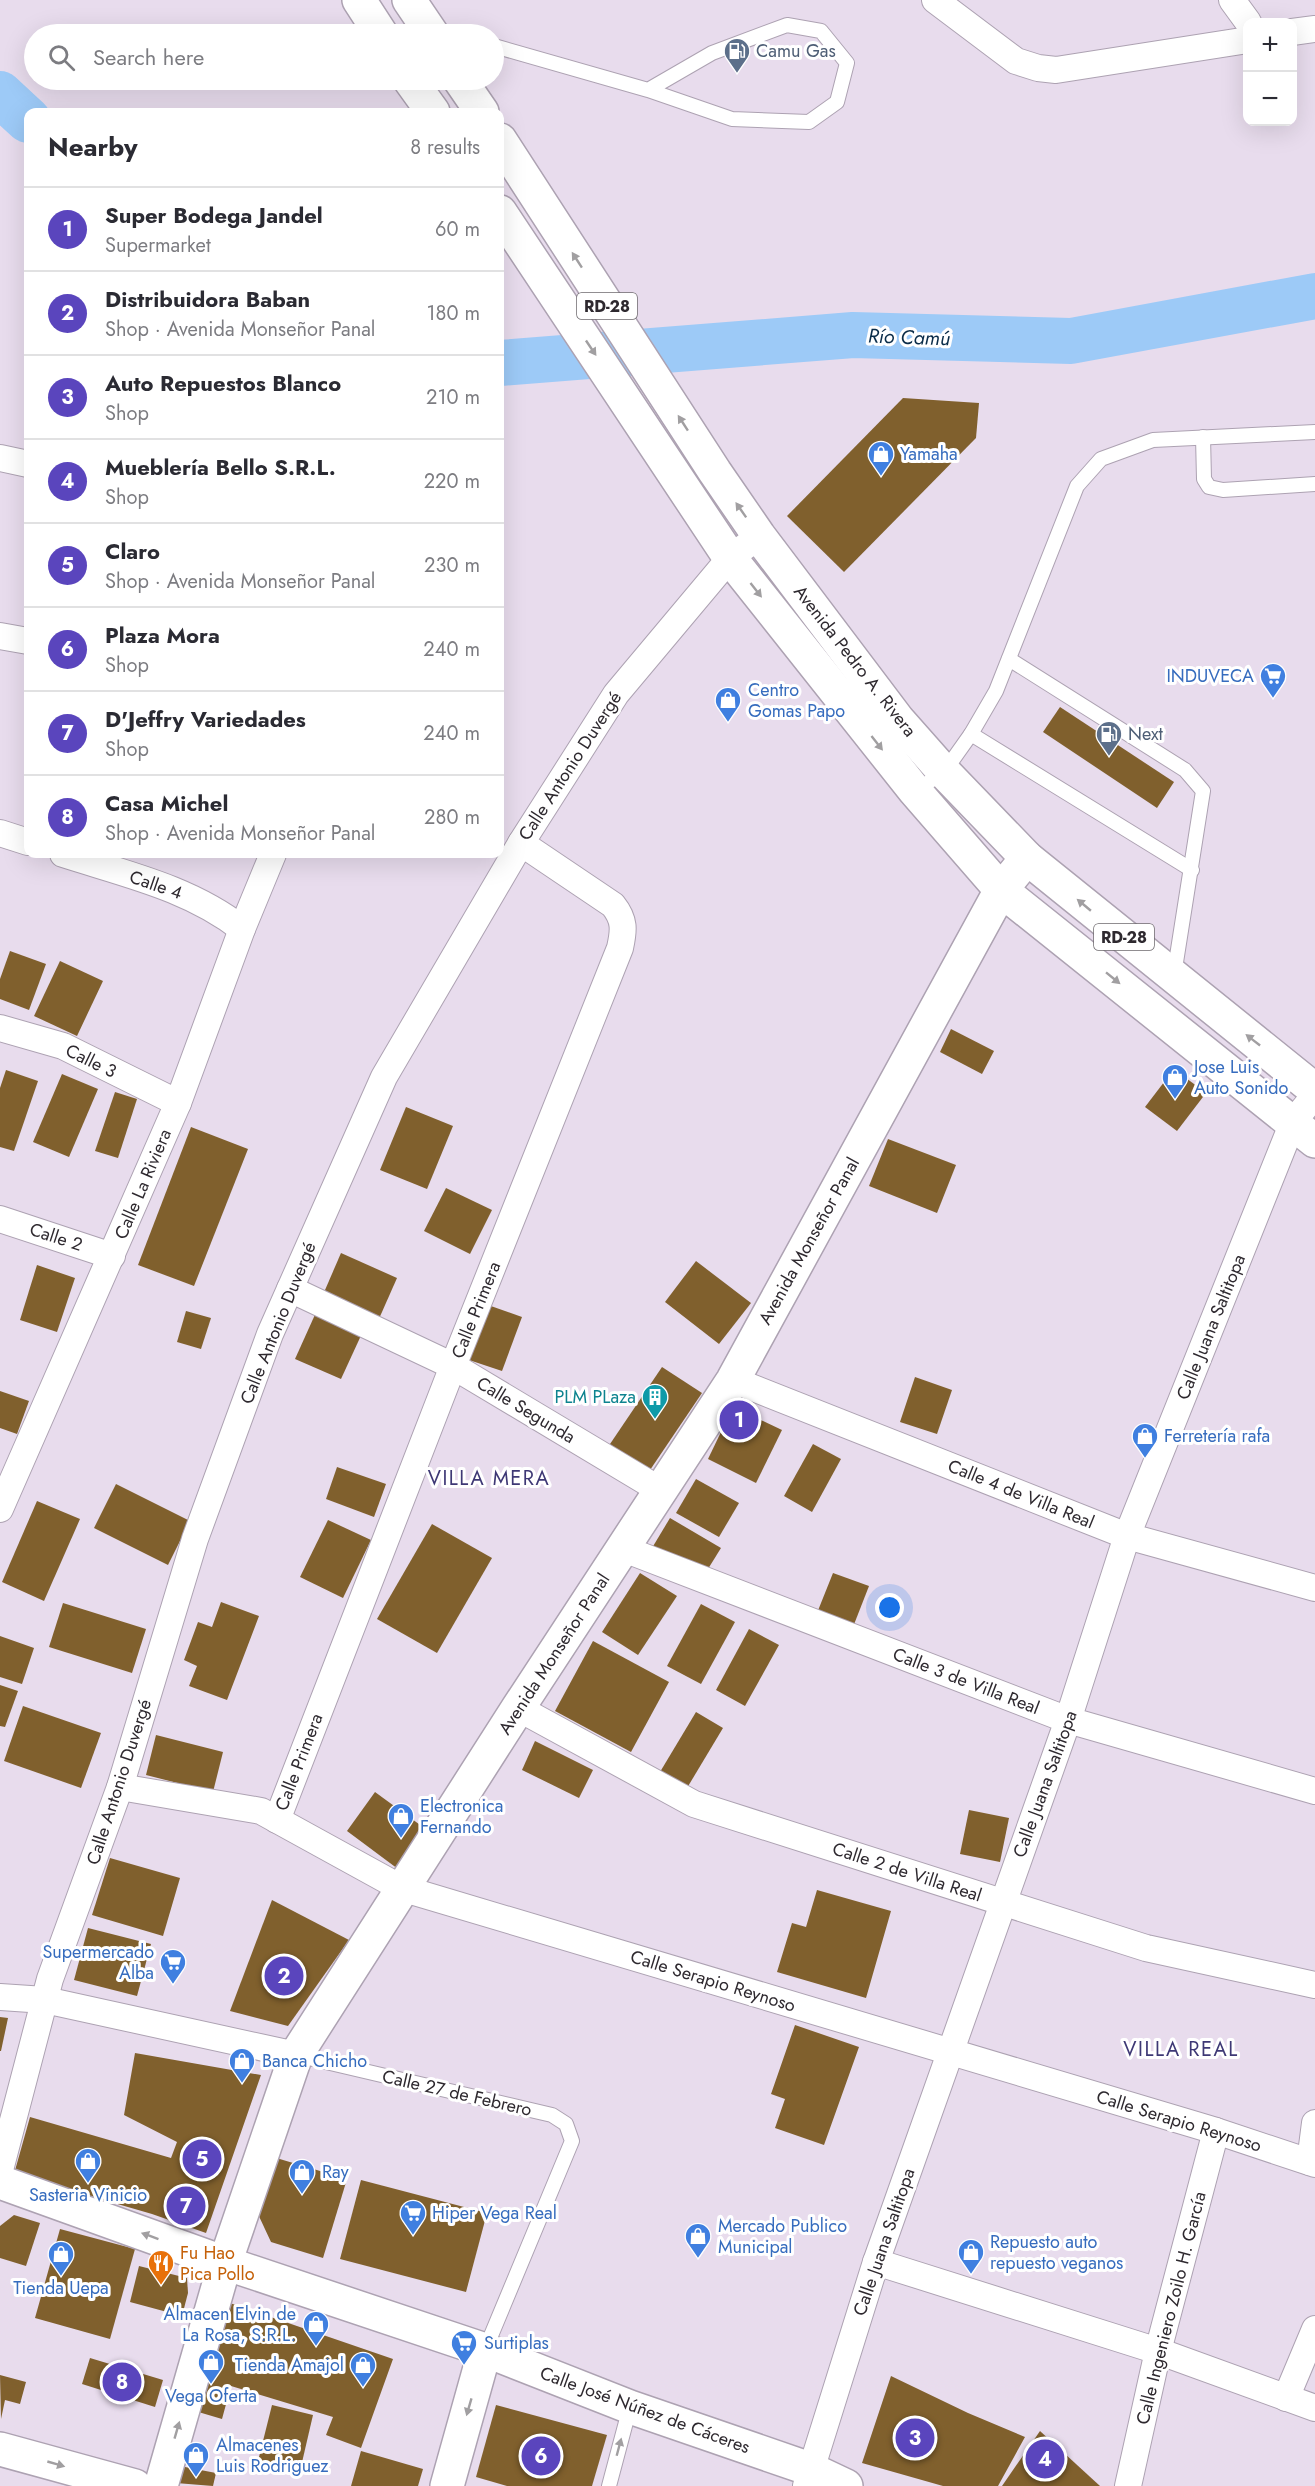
<!DOCTYPE html>
<meta charset="utf-8">
<style>
:root{--surface:#fff;--page:#f2f2f3;--text:#2b2b33;--muted:#7c7c81;--line:#e1e1e2;--accent:#5a45bd}
body{margin:0;font-family:Jost,sans-serif;background:var(--page);color:var(--text)}
.controls{position:absolute;right:18px;top:18px;display:grid;overflow:hidden;border-radius:12px;box-shadow:0 6px 24px #0002}
.controls button{width:54px;height:54px;display:grid;place-items:center;padding:0;border:0;border-bottom:2px solid var(--line);background:var(--surface);color:var(--text);font:30px sans-serif}
.you{position:absolute;left:890px;top:1608px;width:21px;height:21px;margin:-15px;border:4px solid #fff;border-radius:50%;background:#1a73e8;box-shadow:0 0 0 9px #1a73e833}
.badge{display:grid;place-items:center;width:39px;height:39px;border-radius:50%;background:var(--accent);color:#fff;font-size:20px;font-weight:700}
.pin{position:absolute;translate:-50% -50%;border:3px solid #fff;box-shadow:0 2px 6px #0006}
.list{margin:0;padding:0;list-style:none}
h2{display:flex;justify-content:space-between;align-items:center;height:78px;margin:0;padding:0 24px;font-size:26px}
h2 small{font-size:20px;font-weight:400;color:var(--muted)}
.list li{display:grid;grid-template-columns:39px 1fr auto;gap:18px;align-items:center;box-sizing:border-box;height:84px;padding:0 24px;border-top:2px solid var(--line)}
.list b{display:block;font-size:22px;white-space:nowrap}
.list p{margin:0;font-size:20px;white-space:nowrap;color:var(--muted)}
.list em{font-size:20px;font-style:normal;color:var(--muted)}
.icon{flex:none;width:33px;height:33px;fill:none;stroke:currentColor;stroke-width:2;stroke-linecap:round;stroke-linejoin:round}
.map{position:relative;flex:none;width:1315px;height:2486px;overflow:hidden}
.search{position:absolute;background:var(--surface);box-shadow:0 6px 24px #0002;left:24px;top:24px;width:480px;height:66px;display:flex;align-items:center;gap:15px;box-sizing:border-box;padding:0 21px;border-radius:33px;color:var(--muted);font-size:22px}
.panel{position:absolute;background:var(--surface);box-shadow:0 6px 24px #0002;left:24px;top:108px;width:480px;height:750px;border-radius:12px}
.map>svg:first-child{display:block}
.lines{fill:none;stroke-linecap:round;stroke-linejoin:round}
.river{stroke:#9dcaf7;stroke-width:46}
.building{fill:#80602d}
.lane-casing{stroke:#ada2b2;stroke-width:16}
.street-casing{stroke:#ada2b2;stroke-width:28}
.secondary-casing{stroke:#ada2b2;stroke-width:36}
.primary-casing{stroke:#ada2b2;stroke-width:36}
.lane{stroke:#fff;stroke-width:14}
.street{stroke:#fff;stroke-width:26}
.secondary{stroke:#fff;stroke-width:33}
.primary{stroke:#fff;stroke-width:33}
.oneway{fill:#a19fa1}
.labels{text-anchor:middle;stroke-width:6;stroke-linejoin:round;paint-order:stroke}
.shield{fill:#fff;stroke:#6d696d;stroke-width:1.5}
.shield-label{font-size:16px;font-weight:bold;fill:#2e292f}
.service-label{font-size:18px;fill:#4e5e75;stroke:#fff;text-anchor:start}
.shop-label{font-size:18px;fill:#366cbe;stroke:#fff;text-anchor:start}
.street-label{font-size:18px;fill:#2e292f;stroke:#fff}
.culture-label{font-size:18px;fill:#0d838f;stroke:#fff;text-anchor:end}
.food-label{font-size:18px;fill:#c56008;stroke:#fff;text-anchor:start}
.water-label{font-size:20px;font-style:italic;fill:#0a2c49;stroke:#fff}
.neighbourhood-label{font-size:20px;letter-spacing:1.5px;fill:#3e3875;stroke:#fff}
</style>
<div class="map">
<svg width="1315" height="2486" viewBox="0 0 1315 2486">
<rect width="100%" height="100%" fill="#e8dced"/>
<g class="lines">
<g class="river">
<polyline points="0,94 28,120"/>
<polyline points="500,363 853,335 1071,341 1315,296"/>
</g>
</g>
<g class="building">
<polygon points="903,398 979,403 976,438 844,572 787,516"/>
<polygon points="1060,707 1174,782 1157,808 1043,732"/>
<polygon points="10,951 46,964 29,1010 0,999 0,979"/>
<polygon points="60,961 103,981 77,1036 34,1016"/>
<polygon points="951,1029 994,1051 982,1074 940,1052"/>
<polygon points="1174,1069 1206,1093 1177,1131 1145,1107"/>
<polygon points="6,1070 38,1081 14,1151 0,1147 0,1088"/>
<polygon points="62,1074 98,1089 69,1157 33,1142"/>
<polygon points="115,1092 137,1099 118,1158 95,1151"/>
<polygon points="406,1107 453,1126 427,1189 380,1170"/>
<polygon points="191,1127 248,1149 194,1286 138,1265"/>
<polygon points="888,1139 956,1165 937,1213 869,1186"/>
<polygon points="446,1188 492,1210 470,1254 424,1231"/>
<polygon points="341,1253 397,1278 378,1321 322,1297"/>
<polygon points="696,1261 751,1303 719,1344 665,1302"/>
<polygon points="37,1265 75,1278 57,1332 20,1320"/>
<polygon points="488,1305 522,1317 502,1371 469,1360"/>
<polygon points="318,1308 364,1329 341,1379 295,1359"/>
<polygon points="186,1311 211,1318 201,1349 177,1342"/>
<polygon points="662,1367 702,1393 648,1473 608,1447"/>
<polygon points="915,1377 952,1390 937,1434 900,1422"/>
<polygon points="0,1391 29,1401 17,1434 0,1428"/>
<polygon points="733,1407 782,1430 756,1483 708,1459"/>
<polygon points="813,1444 841,1459 812,1512 784,1496"/>
<polygon points="337,1467 386,1484 374,1517 326,1499"/>
<polygon points="696,1479 739,1503 719,1537 676,1513"/>
<polygon points="116,1484 190,1521 168,1565 94,1528"/>
<polygon points="37,1501 80,1519 44,1601 2,1582"/>
<polygon points="670,1518 721,1548 703,1577 652,1548"/>
<polygon points="328,1520 371,1540 343,1598 300,1577"/>
<polygon points="432,1524 492,1558 437,1653 377,1619"/>
<polygon points="640,1573 677,1596 638,1655 602,1632"/>
<polygon points="833,1573 869,1586 853,1627 817,1613"/>
<polygon points="221,1602 259,1616 227,1700 189,1686 197,1666 184,1660 198,1622 212,1627"/>
<polygon points="63,1603 146,1629 132,1673 49,1647"/>
<polygon points="701,1604 735,1622 701,1684 667,1666"/>
<polygon points="749,1629 779,1645 745,1706 716,1690"/>
<polygon points="0,1636 34,1648 22,1684 0,1677"/>
<polygon points="593,1641 669,1682 631,1752 555,1711"/>
<polygon points="0,1685 18,1691 5,1727 0,1726"/>
<polygon points="23,1706 101,1733 81,1788 4,1761"/>
<polygon points="696,1712 723,1728 687,1788 660,1772"/>
<polygon points="156,1735 223,1752 213,1792 146,1775"/>
<polygon points="535,1741 593,1770 579,1798 522,1770"/>
<polygon points="375,1792 427,1830 398,1869 347,1831"/>
<polygon points="969,1810 1009,1818 1000,1862 960,1854"/>
<polygon points="110,1858 180,1878 163,1936 92,1915"/>
<polygon points="817,1890 891,1911 866,1998 777,1972 792,1923 806,1927"/>
<polygon points="272,1900 349,1940 288,2026 230,2011"/>
<polygon points="88,1928 151,1944 137,1996 74,1980"/>
<polygon points="0,2017 8,2018 1,2051 0,2051"/>
<polygon points="795,2025 859,2047 824,2145 775,2128 785,2099 771,2094"/>
<polygon points="135,2053 261,2075 206,2233 152,2214 14,2174 30,2117 171,2158 177,2142 124,2115"/>
<polygon points="273,2157 347,2179 323,2258 271,2242 257,2212"/>
<polygon points="361,2180 487,2213 466,2292 340,2259"/>
<polygon points="14,2215 40,2223 26,2266 0,2258 0,2226"/>
<polygon points="60,2229 135,2249 110,2339 35,2318"/>
<polygon points="139,2266 187,2278 188,2293 182,2316 130,2302"/>
<polygon points="227,2302 393,2359 361,2448 326,2435 333,2417 231,2386 222,2419 195,2411"/>
<polygon points="90,2358 163,2380 155,2407 82,2384"/>
<polygon points="0,2375 26,2382 20,2404 5,2400 1,2419"/>
<polygon points="891,2376 968,2413 1025,2437 998,2486 943,2486 862,2463"/>
<polygon points="272,2405 313,2415 300,2471 258,2461"/>
<polygon points="496,2405 607,2435 592,2486 507,2486 476,2477"/>
<polygon points="1040,2431 1100,2486 1002,2486"/>
<polygon points="361,2451 423,2469 418,2486 351,2486"/>
<polygon points="180,2466 216,2473 213,2486 176,2483"/>
</g>
<g class="lines">
<g class="lane-casing">
<g id="lane">
<polyline points="494,46 648,90 732,119 809,122 837,102 847,63 821,31 787,25 712,53 648,90"/>
<polyline points="1203,437 1204,479 1209,487 1223,490 1315,484"/>
<polyline points="1009,659 1185,770 1203,791 1174,975"/>
<polyline points="971,734 1192,870"/>
<polyline points="915,791 944,772 971,734 996,691 1077,486 1101,459 1153,440 1315,432"/>
<polyline points="296,2055 552,2115 566,2124 572,2141 485,2350"/>
<polyline points="609,2486 630,2407"/>
</g>
</g>
<g class="street-casing">
<g id="street">
<polyline points="935,0 1016,61 1038,68 1056,70 1248,40"/>
<polyline points="1232,0 1248,22"/>
<polyline points="1292,32 1315,29"/>
<polyline points="0,458 28,464"/>
<polyline points="0,636 28,641"/>
<polyline points="0,833 28,842"/>
<path d="M63 854C125 874 190 888 242 929"/>
<polyline points="0,1028 63,1046 178,1103"/>
<polyline points="0,1219 112,1256"/>
<polyline points="290,1289 453,1366 660,1490"/>
<polyline points="733,1380 1127,1536 1315,1588"/>
<polyline points="0,1509 178,1103 242,929 273,854"/>
<polyline points="624,1549 1068,1720 1315,1791"/>
<polyline points="518,1708 694,1804 1146,1948 1315,1985"/>
<polyline points="120,1787 261,1811 401,1888 1216,2131 1315,2164"/>
<path d="M277 1820 453 1366 620 948C624 930 625 920 613 905L521 843"/>
<polyline points="0,1997 45,2000 296,2055"/>
<polyline points="1310,2162 1315,2123"/>
<polyline points="0,2170 50,1979 120,1787 195,1539 270,1334 384,1077 521,843 616,694 730,558 759,536"/>
<polyline points="876,2262 1158,2351 1315,2408"/>
<polyline points="1286,2398 1315,2329"/>
<polyline points="806,2486 876,2262 1068,1720 1127,1536 1293,1122 1315,1095"/>
<polyline points="1128,2486 1158,2351 1216,2131"/>
</g>
</g>
<g class="secondary-casing">
<g id="secondary">
<polyline points="0,2182 225,2263 485,2350 630,2407 810,2469 846,2486"/>
<polyline points="0,2449 135,2486"/>
<polyline points="161,2486 225,2263 296,2055 518,1708 733,1380 1001,890 1027,858"/>
<polyline points="447,2486 485,2350"/>
</g>
</g>
<g class="primary-casing">
<g id="primary">
<polyline points="359,0 381,34"/>
<polyline points="409,0 432,34"/>
<polyline points="410,80 433,112"/>
<polyline points="460,80 482,112"/>
<polyline points="500,140 715,472 759,536 898,720 944,772 1027,858 1315,1090"/>
<polyline points="500,212 730,558 915,791 1001,890 1315,1141"/>
</g>
</g>
<use href="#lane" class="lane"/>
<use href="#street" class="street"/>
<use href="#secondary" class="secondary"/>
<use href="#primary" class="primary"/>
</g>
<defs><path id="oneway-solid" d="M-6-.8H1V-3.2L6.5 0L1 3.2V.8H-6Z" transform="scale(1.5)"/></defs>
<g class="oneway">
<use href="#oneway-solid" transform="translate(577 260) rotate(-123)"/>
<use href="#oneway-solid" transform="translate(591 348) rotate(56)"/>
<use href="#oneway-solid" transform="translate(683 423) rotate(-123)"/>
<use href="#oneway-solid" transform="translate(741 510) rotate(-125)"/>
<use href="#oneway-solid" transform="translate(756 590) rotate(52)"/>
<use href="#oneway-solid" transform="translate(877 743) rotate(52)"/>
<use href="#oneway-solid" transform="translate(1084 905) rotate(-140)"/>
<use href="#oneway-solid" transform="translate(1113 978) rotate(39)"/>
<use href="#oneway-solid" transform="translate(1253 1040) rotate(-142)"/>
<use href="#oneway-solid" transform="translate(150 2236) rotate(-160)"/>
<use href="#oneway-solid" transform="translate(469 2407) rotate(106)"/>
<use href="#oneway-solid" transform="translate(177 2430) rotate(-74)"/>
<use href="#oneway-solid" transform="translate(619 2447) rotate(-75)"/>
<use href="#oneway-solid" transform="translate(56 2464) rotate(16)"/>
</g>
<defs>
<g id="fuel-pin" transform="scale(1.35)"><path d="M0 17L-7.5 6A9.5 9.5 0 1 1 7.5 6Z" fill="#5c6f8a" stroke="#fff"/><path d="M-5.5-6h7V0h2V4h1.3V-2.5L3-4.5l.8-.8L6-3V5H2.5V1h-1V6h-7ZM-4.2-4.7v3.2H.2V-4.7Z" fill="#fff"/></g>
<g id="shop-pin" transform="scale(1.35)"><path d="M0 17L-7.5 6A9.5 9.5 0 1 1 7.5 6Z" fill="#3f7fe0" stroke="#fff"/><path d="M-5-2.5h2.3a2.7 3.5 0 0 1 5.4 0H5L5.5 6h-11ZM-1.5-2.5h3a1.5 2.3 0 0 0-3 0Z" fill="#fff"/></g>
<g id="supermarket-pin" transform="scale(1.35)"><path d="M0 17L-7.5 6A9.5 9.5 0 1 1 7.5 6Z" fill="#3f7fe0" stroke="#fff"/><path d="M-6-5.5h2.5l.6 2H6L4.5 2H-2.5L-4.4-4H-6ZM-1.5 3.2a1.3 1.3 0 1 0 .1 0ZM3 3.2a1.3 1.3 0 1 0 .1 0Z" fill="#fff"/></g>
<g id="building-pin" transform="scale(1.35)"><path d="M0 17L-7.5 6A9.5 9.5 0 1 1 7.5 6Z" fill="#0f9aa8" stroke="#fff"/><path d="M-4-6H4V6H1V3H-1V6H-4ZM-2.5-4.3h1.7v1.8h-1.7ZM.8-4.3h1.7v1.8H.8ZM-2.5-1h1.7V.8h-1.7ZM.8-1h1.7V.8H.8Z" fill="#fff"/></g>
<g id="restaurant-pin" transform="scale(1.35)"><path d="M0 17L-7.5 6A9.5 9.5 0 1 1 7.5 6Z" fill="#e8710a" stroke="#fff"/><path d="M-5-6h1v4h1v-4h1v4h1v-4h1v5L-1.5 .5V6h-2V.5L-5-1ZM5-6V6H3V1.5H1.5Q1.5-4 5-6Z" fill="#fff"/></g>
</defs>
<g fill-rule="evenodd">
<use href="#fuel-pin" x="737" y="51"/>
<use href="#shop-pin" x="881" y="454"/>
<use href="#supermarket-pin" x="1273" y="676"/>
<use href="#shop-pin" x="728" y="700"/>
<use href="#fuel-pin" x="1109" y="734"/>
<use href="#shop-pin" x="1175" y="1077"/>
<use href="#building-pin" x="655" y="1397"/>
<use href="#shop-pin" x="1145" y="1436"/>
<use href="#shop-pin" x="401" y="1816"/>
<use href="#supermarket-pin" x="173" y="1962"/>
<use href="#shop-pin" x="242" y="2061"/>
<use href="#shop-pin" x="88" y="2161"/>
<use href="#shop-pin" x="302" y="2172"/>
<use href="#supermarket-pin" x="413" y="2213"/>
<use href="#shop-pin" x="698" y="2236"/>
<use href="#shop-pin" x="971" y="2252"/>
<use href="#shop-pin" x="61" y="2254"/>
<use href="#restaurant-pin" x="161" y="2263"/>
<use href="#shop-pin" x="316" y="2324"/>
<use href="#supermarket-pin" x="464" y="2343"/>
<use href="#shop-pin" x="211" y="2362"/>
<use href="#shop-pin" x="363" y="2365"/>
<use href="#shop-pin" x="196" y="2455"/>
</g>
<g class="labels">
<g class="shield">
<rect x="577" y="293" width="60" height="26" rx="4.5"/>
<rect x="1094" y="924" width="60" height="26" rx="4.5"/>
</g>
<g class="shield-label">
<text x="607" y="312">RD-28</text>
<text x="1124" y="943">RD-28</text>
</g>
<g class="service-label">
<text x="756" y="57">Camu Gas</text>
<text x="1128" y="740">Next</text>
</g>
<g class="shop-label">
<text x="900" y="460">Yamaha</text>
<text x="1254" y="682" text-anchor="end">INDUVECA</text>
<text x="748" y="696">Centro<tspan x="748" dy="21">Gomas Papo</tspan></text>
<text x="1194" y="1073">Jose Luis<tspan x="1194" dy="21">Auto Sonido</tspan></text>
<text x="1164" y="1442">Ferretería rafa</text>
<text x="420" y="1812">Electronica<tspan x="420" dy="21">Fernando</tspan></text>
<text x="154" y="1958" text-anchor="end">Supermercado<tspan x="154" dy="21">Alba</tspan></text>
<text x="262" y="2067">Banca Chicho</text>
<text x="322" y="2178">Ray</text>
<text x="88" y="2201" text-anchor="middle">Sasteria Vinicio</text>
<text x="432" y="2219">Hiper Vega Real</text>
<text x="718" y="2232">Mercado Publico<tspan x="718" dy="21">Municipal</tspan></text>
<text x="990" y="2248">Repuesto auto<tspan x="990" dy="21">repuesto veganos</tspan></text>
<text x="61" y="2294" text-anchor="middle">Tienda Uepa</text>
<text x="296" y="2320" text-anchor="end">Almacen Elvin de<tspan x="296" dy="21">La Rosa, S.R.L.</tspan></text>
<text x="484" y="2349">Surtiplas</text>
<text x="344" y="2371" text-anchor="end">Tienda Amajol</text>
<text x="211" y="2402" text-anchor="middle">Vega Oferta</text>
<text x="216" y="2451">Almacenes<tspan x="216" dy="21">Luis Rodriguez</tspan></text>
</g>
<g class="street-label">
<text transform="translate(855 661) rotate(52)" y="6">Avenida Pedro A. Rivera</text>
<text transform="translate(570 766) rotate(-57)" y="6">Calle Antonio Duvergé</text>
<text transform="translate(156 885) rotate(19)" y="6">Calle 4</text>
<text transform="translate(91 1061) rotate(26)" y="6">Calle 3</text>
<text transform="translate(143 1184) rotate(-67)" y="6">Calle La Riviera</text>
<text transform="translate(56 1237) rotate(18)" y="6">Calle 2</text>
<text transform="translate(809 1241) rotate(-61)" y="6">Avenida Monseñor Panal</text>
<text transform="translate(476 1310) rotate(-68)" y="6">Calle Primera</text>
<text transform="translate(278 1323) rotate(-68)" y="6">Calle Antonio Duvergé</text>
<text transform="translate(1211 1327) rotate(-68)" y="6">Calle Juana Saltitopa</text>
<text transform="translate(526 1410) rotate(31)" y="6">Calle Segunda</text>
<text transform="translate(1021 1494) rotate(22)" y="6">Calle 4 de Villa Real</text>
<text transform="translate(554 1654) rotate(-57)" y="6">Avenida Monseñor Panal</text>
<text transform="translate(966 1681) rotate(21)" y="6">Calle 3 de Villa Real</text>
<text transform="translate(299 1762) rotate(-69)" y="6">Calle Primera</text>
<text transform="translate(119 1782) rotate(-72)" y="6">Calle Antonio Duvergé</text>
<text transform="translate(1045 1784) rotate(-70)" y="6">Calle Juana Saltitopa</text>
<text transform="translate(907 1872) rotate(18)" y="6">Calle 2 de Villa Real</text>
<text transform="translate(713 1981) rotate(17)" y="6">Calle Serapio Reynoso</text>
<text transform="translate(457 2093) rotate(13)" y="6">Calle 27 de Febrero</text>
<text transform="translate(1179 2121) rotate(17)" y="6">Calle Serapio Reynoso</text>
<text transform="translate(884 2242) rotate(-71)" y="6">Calle Juana Saltitopa</text>
<text transform="translate(1171 2308) rotate(-76)" y="6">Calle Ingeniero Zoilo H. García</text>
<text transform="translate(645 2410) rotate(20)" y="6">Calle José Núñez de Cáceres</text>
</g>
<g class="culture-label">
<text x="636" y="1403">PLM PLaza</text>
</g>
<g class="food-label">
<text x="180" y="2259">Fu Hao<tspan x="180" dy="21">Pica Pollo</tspan></text>
</g>
<g class="water-label">
<text transform="translate(909 337) rotate(2)" y="7">Río Camú</text>
</g>
<g class="neighbourhood-label">
<text x="489" y="1485">VILLA MERA</text>
<text x="1181" y="2056">VILLA REAL</text>
</g>
</g>
</svg>
<div class="controls">
<button>+</button>
<button>−</button>
</div>
<div class="you"></div>
<div class="pin badge" style="left:739px;top:1420px">1</div>
<div class="pin badge" style="left:284px;top:1976px">2</div>
<div class="pin badge" style="left:915px;top:2438px">3</div>
<div class="pin badge" style="left:1045px;top:2459px">4</div>
<div class="pin badge" style="left:202px;top:2159px">5</div>
<div class="pin badge" style="left:541px;top:2456px">6</div>
<div class="pin badge" style="left:186px;top:2206px">7</div>
<div class="pin badge" style="left:122px;top:2382px">8</div>
<div class="search"><svg class="icon" aria-label="search" viewBox="0 0 24 24"><circle cx="10" cy="10" r="6"/><path d="M15 15l6 6"/></svg>Search here</div>
<section class="panel">
<h2>Nearby<small>8 results</small></h2>
<ul class="list">
<li><span class="badge">1</span><div><b>Super Bodega Jandel</b><p>Supermarket</p></div><em>60 m</em></li>
<li><span class="badge">2</span><div><b>Distribuidora Baban</b><p>Shop · Avenida Monseñor Panal</p></div><em>180 m</em></li>
<li><span class="badge">3</span><div><b>Auto Repuestos Blanco</b><p>Shop</p></div><em>210 m</em></li>
<li><span class="badge">4</span><div><b>Mueblería Bello S.R.L.</b><p>Shop</p></div><em>220 m</em></li>
<li><span class="badge">5</span><div><b>Claro</b><p>Shop · Avenida Monseñor Panal</p></div><em>230 m</em></li>
<li><span class="badge">6</span><div><b>Plaza Mora</b><p>Shop</p></div><em>240 m</em></li>
<li><span class="badge">7</span><div><b>D'Jeffry Variedades</b><p>Shop</p></div><em>240 m</em></li>
<li><span class="badge">8</span><div><b>Casa Michel</b><p>Shop · Avenida Monseñor Panal</p></div><em>280 m</em></li>
</ul>
</section>
</div>
